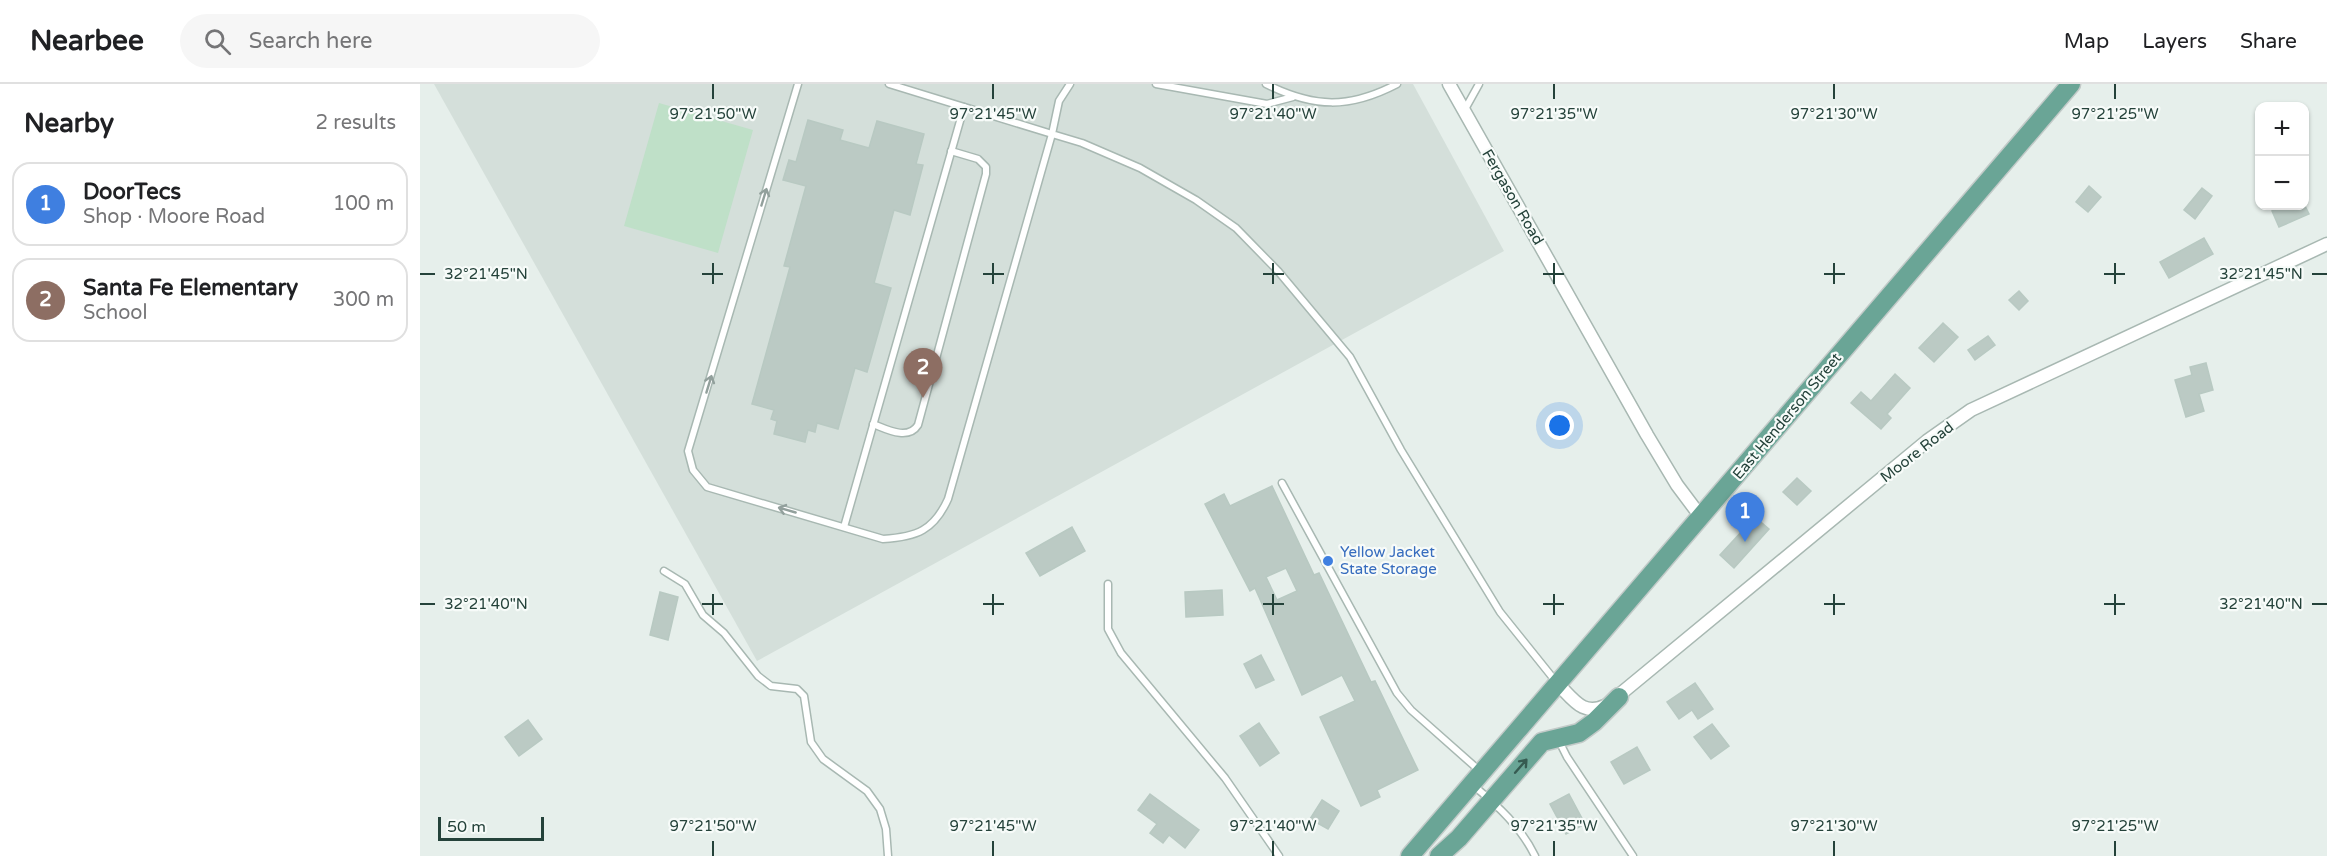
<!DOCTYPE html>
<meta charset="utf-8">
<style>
:root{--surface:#fff;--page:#f6f6f6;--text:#202124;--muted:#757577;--line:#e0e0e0;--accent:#7f4e3f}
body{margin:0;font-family:"Varela Round",sans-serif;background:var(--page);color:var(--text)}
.controls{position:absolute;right:18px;top:18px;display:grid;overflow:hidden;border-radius:12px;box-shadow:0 2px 4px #0004}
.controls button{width:54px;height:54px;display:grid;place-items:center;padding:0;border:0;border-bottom:2px solid var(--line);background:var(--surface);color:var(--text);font:30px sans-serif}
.scale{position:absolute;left:18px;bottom:15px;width:106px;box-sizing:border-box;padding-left:6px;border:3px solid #24423a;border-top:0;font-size:16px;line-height:21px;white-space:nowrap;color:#24423a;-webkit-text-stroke:4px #f7fbf9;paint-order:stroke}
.you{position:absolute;left:1140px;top:342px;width:21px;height:21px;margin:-15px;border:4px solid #fff;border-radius:50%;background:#1a73e8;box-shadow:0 0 0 9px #1a73e833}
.badge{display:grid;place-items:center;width:39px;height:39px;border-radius:50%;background:var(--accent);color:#fff;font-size:20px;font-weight:700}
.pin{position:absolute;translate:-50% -50px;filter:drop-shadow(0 2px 3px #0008)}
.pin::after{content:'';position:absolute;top:32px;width:21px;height:18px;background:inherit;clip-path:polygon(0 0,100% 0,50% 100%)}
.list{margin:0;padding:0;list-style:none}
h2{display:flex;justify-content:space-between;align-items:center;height:78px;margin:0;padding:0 24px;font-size:26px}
h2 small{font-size:20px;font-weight:400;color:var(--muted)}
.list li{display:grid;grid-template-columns:39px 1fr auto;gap:18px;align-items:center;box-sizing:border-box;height:84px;margin:0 12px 12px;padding:0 12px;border:2px solid var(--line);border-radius:18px}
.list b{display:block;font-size:22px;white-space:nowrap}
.list p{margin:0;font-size:20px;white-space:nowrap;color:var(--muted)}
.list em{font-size:20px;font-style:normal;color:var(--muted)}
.icon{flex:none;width:33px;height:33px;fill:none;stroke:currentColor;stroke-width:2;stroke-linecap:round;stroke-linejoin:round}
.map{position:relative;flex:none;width:1907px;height:772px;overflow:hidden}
header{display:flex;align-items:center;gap:36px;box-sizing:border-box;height:84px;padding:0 30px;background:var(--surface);border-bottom:2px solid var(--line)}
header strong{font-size:28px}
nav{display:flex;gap:33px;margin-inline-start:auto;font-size:21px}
.search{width:420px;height:54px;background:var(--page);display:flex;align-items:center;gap:15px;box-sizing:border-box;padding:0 21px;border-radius:33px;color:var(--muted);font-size:22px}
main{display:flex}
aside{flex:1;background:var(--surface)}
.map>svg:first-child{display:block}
.built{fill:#d4dfda}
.green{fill:#bfe0c8}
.building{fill:#bbcac4;stroke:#b8c9c2;stroke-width:1.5;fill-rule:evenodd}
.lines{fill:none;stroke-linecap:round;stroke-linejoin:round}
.lane-casing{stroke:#a8b8b2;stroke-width:9}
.street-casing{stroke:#a8b8b2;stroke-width:15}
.primary-casing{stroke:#c2cac8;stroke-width:21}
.lane{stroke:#fff;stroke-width:6}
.street{stroke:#fff;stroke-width:12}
.primary{stroke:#6aa596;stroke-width:18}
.oneway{stroke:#92a09c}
.oneway2{stroke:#365b51}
.ticks{fill:none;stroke:#24423a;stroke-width:2}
.shop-dot{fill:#3f7fe0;stroke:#f7fbf9;stroke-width:2}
.labels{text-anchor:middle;stroke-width:4.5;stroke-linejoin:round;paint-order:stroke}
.street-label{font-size:15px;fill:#24423a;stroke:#f7fbf9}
.shop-label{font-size:15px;fill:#366cbe;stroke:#f7fbf9;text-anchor:start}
.ticks-label{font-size:15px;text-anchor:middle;fill:#24423a;stroke:#f7fbf9;stroke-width:4.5;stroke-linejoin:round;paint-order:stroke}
</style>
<header>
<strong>Nearbee</strong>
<div class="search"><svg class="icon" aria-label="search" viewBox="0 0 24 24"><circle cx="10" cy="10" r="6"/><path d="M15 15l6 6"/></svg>Search here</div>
<nav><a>Map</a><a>Layers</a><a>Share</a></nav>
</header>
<main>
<aside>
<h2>Nearby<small>2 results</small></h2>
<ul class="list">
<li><span class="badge" style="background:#3f7fe0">1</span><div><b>DoorTecs</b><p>Shop · Moore Road</p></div><em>100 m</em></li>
<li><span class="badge" style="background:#8d6e63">2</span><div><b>Santa Fe Elementary</b><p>School</p></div><em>300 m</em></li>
</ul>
</aside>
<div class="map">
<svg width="1907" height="772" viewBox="0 0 1907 772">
<rect width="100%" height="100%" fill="#e6efeb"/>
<polygon class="built" points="14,0 993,0 1084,167 337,577"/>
<polygon class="green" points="239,19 333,46 298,169 204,142"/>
<g class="building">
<polygon points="388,36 423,46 420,56 449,64 457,37 504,50 496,80 503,81 490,131 474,126 454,199 471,204 447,288 435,284 418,345 397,339 395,348 388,346 385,358 354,350 357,337 351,335 354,326 332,320 370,183 364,182 386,102 363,96 369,76 376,78"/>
<polygon points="1669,102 1681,113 1668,128 1656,118"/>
<polygon points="1782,104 1792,112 1775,135 1764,126"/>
<polygon points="1865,122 1885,122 1889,130 1859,143 1852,127"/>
<polygon points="1784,154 1793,170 1749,194 1740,178"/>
<polygon points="1599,207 1608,217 1599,226 1589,216"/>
<polygon points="1523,239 1538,253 1514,278 1499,264"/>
<polygon points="1568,252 1575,261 1555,276 1548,266"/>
<polygon points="1786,279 1793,306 1779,310 1784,327 1766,333 1755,296 1772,291 1770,283"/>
<polygon points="1475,290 1490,304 1467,330 1471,334 1461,345 1431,319 1441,308 1451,317"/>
<polygon points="1377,394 1391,407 1377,421 1363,408"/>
<path d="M852 402 894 491 899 489 951 598 955 597 998 686 957 706 960 713 941 722 900 633 935 617 922 591 882 611 835 504 830 507 785 420 804 410 810 422ZM866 484 877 507 857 516 846 493Z"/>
<polygon points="1335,433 1349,445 1314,484 1300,471"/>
<polygon points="652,443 665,467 620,492 606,469"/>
<polygon points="802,506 803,531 766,533 765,508"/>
<polygon points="240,508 258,513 248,556 230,551"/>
<polygon points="841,571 854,596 836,604 824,580"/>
<polygon points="1275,599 1293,625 1278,635 1272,626 1259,635 1247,618"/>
<polygon points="108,636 122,655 99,672 85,653"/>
<polygon points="839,639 859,669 840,682 820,652"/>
<polygon points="1292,640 1309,662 1291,675 1274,653"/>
<polygon points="1217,663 1230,686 1204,700 1191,678"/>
<polygon points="730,710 779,746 765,764 749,751 743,759 730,749 737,740 718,726"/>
<polygon points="1149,710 1165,740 1146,750 1130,720"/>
<polygon points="902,716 919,727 908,745 890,735"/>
</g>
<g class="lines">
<g class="lane-casing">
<g id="lane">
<path d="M378 0 268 367 273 386 287 403 463 455C497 453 514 446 528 415L632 50 469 0"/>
<polyline points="650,0 639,17 632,50 662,59 720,84 776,116 816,144 858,187 930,273 981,366 1080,528 1137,599"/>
<polyline points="736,0 847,20 873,13"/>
<path d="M846 0C894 24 929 25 977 0"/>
<polyline points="1044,27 1059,0"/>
<path d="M453 340C466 345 488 357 498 341L566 90V83L558 75 531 67"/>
<polyline points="862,399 977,609 991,626 1061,688"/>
<polyline points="424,443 544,23"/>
<polyline points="244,487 265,500 283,531 304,549 338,592 351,602 377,605 384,612 391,658 403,675 447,707 460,725 466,745 468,772"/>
<polyline points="688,500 688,545 701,569 805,694 859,772"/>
<polyline points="1139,657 1147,673 1213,772"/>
<path d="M1054 702C1078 722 1101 743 1115 772"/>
</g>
</g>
<g class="street-casing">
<g id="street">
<polyline points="1029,0 1227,351 1257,401 1281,433"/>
<path d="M1137 599C1154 616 1163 633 1187 621L1507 357 1551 326 1907 160"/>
</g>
</g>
<g class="primary-casing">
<g id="primary">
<polyline points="990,772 1651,0"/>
<polyline points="1019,772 1039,754 1122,658 1159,649 1174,638 1199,613"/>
</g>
</g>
<use href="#lane" class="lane"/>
<use href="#street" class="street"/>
<use href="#primary" class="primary"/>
</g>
<defs><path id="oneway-shaft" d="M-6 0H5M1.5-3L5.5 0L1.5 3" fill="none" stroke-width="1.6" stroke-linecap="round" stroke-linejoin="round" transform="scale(1.5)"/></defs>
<g class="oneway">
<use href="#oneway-shaft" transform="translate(344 113) rotate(-73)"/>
<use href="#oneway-shaft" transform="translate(289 300) rotate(-73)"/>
<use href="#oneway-shaft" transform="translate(367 426) rotate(-164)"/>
</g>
<use class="oneway2" href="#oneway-shaft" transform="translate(1101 682) rotate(-49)"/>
<path class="ticks" d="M293 0V15M573 0V15M853 0V15M1134 0V15M1414 0V15M1695 0V15M293 179V200M573 179V200M853 179V200M1134 179V200M1414 179V200M1695 179V200M0 190H15M282 190H303M563 190H584M843 190H864M1123 190H1144M1404 190H1425M1684 190H1705M1892 190H1907M293 510V531M573 510V531M853 510V531M1134 510V531M1414 510V531M1695 510V531M0 520H15M282 520H303M563 520H584M843 520H864M1123 520H1144M1404 520H1425M1684 520H1705M1892 520H1907M293 757V772M573 757V772M853 757V772M1134 757V772M1414 757V772M1695 757V772"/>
<circle class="shop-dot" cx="908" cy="477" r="6"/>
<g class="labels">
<g class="street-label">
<text transform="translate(1093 113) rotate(60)" y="5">Fergason Road</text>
<text transform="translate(1367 332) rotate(-50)" y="5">East Henderson Street</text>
<text transform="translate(1497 368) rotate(-38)" y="5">Moore Road</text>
</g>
<g class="shop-label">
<text x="920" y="473">Yellow Jacket<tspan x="920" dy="17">State Storage</tspan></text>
</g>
</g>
<g class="ticks-label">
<text x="293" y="35">97°21'50"W</text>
<text x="573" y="35">97°21'45"W</text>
<text x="853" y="35">97°21'40"W</text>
<text x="1134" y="35">97°21'35"W</text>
<text x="1414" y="35">97°21'30"W</text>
<text x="1695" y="35">97°21'25"W</text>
<text x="66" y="195">32°21'45"N</text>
<text x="1841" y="195">32°21'45"N</text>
<text x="66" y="525">32°21'40"N</text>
<text x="1841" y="525">32°21'40"N</text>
<text x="293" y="747">97°21'50"W</text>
<text x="573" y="747">97°21'45"W</text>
<text x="853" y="747">97°21'40"W</text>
<text x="1134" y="747">97°21'35"W</text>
<text x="1414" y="747">97°21'30"W</text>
<text x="1695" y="747">97°21'25"W</text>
</g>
</svg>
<div class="controls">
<button>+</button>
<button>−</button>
</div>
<div class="scale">50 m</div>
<div class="you"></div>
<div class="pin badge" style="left:1325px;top:458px;background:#3f7fe0">1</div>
<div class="pin badge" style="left:503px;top:314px;background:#8d6e63">2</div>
</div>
</main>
